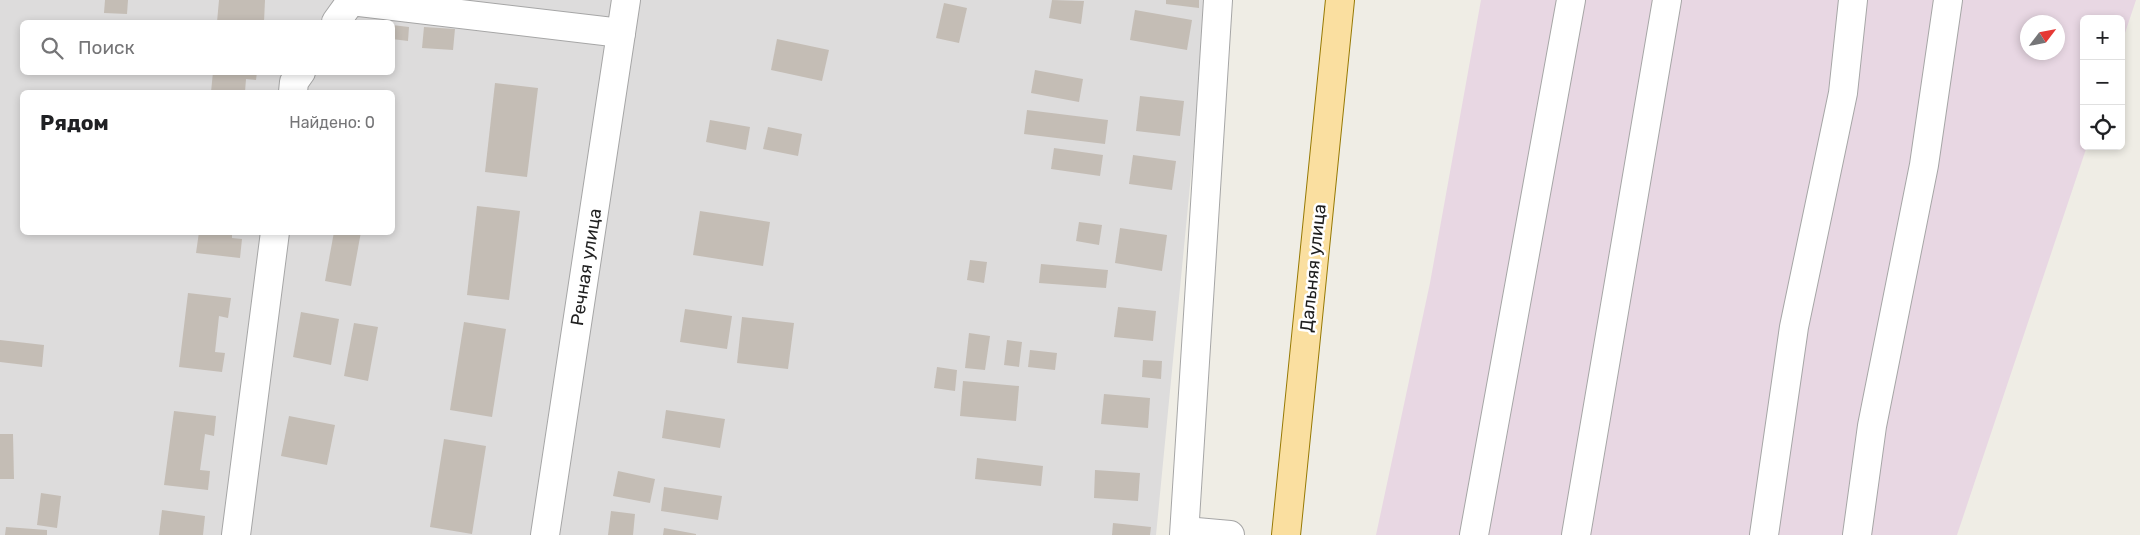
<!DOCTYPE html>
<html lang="ru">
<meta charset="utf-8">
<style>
:root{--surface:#fff;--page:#f6f6f6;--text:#202124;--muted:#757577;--line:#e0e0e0}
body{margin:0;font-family:Rubik,sans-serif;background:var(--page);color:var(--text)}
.controls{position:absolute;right:15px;top:15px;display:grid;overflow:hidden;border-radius:8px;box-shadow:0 2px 8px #0003}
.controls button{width:45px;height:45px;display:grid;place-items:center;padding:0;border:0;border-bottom:1px solid var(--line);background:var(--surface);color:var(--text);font:25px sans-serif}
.compass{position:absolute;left:2020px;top:15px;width:45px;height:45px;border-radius:50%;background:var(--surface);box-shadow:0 2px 8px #0003;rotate:58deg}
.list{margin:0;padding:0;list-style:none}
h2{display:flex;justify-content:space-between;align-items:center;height:65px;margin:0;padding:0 20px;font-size:21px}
h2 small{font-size:16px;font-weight:400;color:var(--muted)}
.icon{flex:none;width:28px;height:28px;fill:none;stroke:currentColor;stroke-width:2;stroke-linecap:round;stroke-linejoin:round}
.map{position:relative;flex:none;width:2140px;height:535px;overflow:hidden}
.search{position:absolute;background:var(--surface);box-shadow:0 2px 8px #0003;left:20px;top:20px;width:375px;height:55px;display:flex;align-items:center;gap:12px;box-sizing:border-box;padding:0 18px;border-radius:8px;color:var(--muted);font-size:19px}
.panel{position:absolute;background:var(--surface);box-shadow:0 2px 8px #0003;left:20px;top:90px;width:375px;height:145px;border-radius:8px}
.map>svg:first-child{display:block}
.residential{fill:#dddcdc;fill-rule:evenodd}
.industrial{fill:#e8d7e3;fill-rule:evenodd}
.building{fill:#c4bdb5}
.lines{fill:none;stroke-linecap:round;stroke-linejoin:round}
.minor-casing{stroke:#a6a6a6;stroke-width:30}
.major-casing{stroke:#967903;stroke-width:30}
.minor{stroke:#fff;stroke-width:28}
.major{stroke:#fadfa0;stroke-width:28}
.labels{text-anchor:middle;stroke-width:5;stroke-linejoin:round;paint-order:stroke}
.street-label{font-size:18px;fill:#1f1f1f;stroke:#fff}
</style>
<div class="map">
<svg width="2140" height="535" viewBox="0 0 2140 535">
<rect width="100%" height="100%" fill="#efede5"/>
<path class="residential" d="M0 0H1208L1156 535H0ZM22 22H392V72H22ZM22 92H392V232H22Z"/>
<path class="industrial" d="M1481 0H2136L2121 45V19H2084V146H2087L1957 535H1376L1430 283ZM2028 22H2058V52H2028Z"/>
<g class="building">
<polygon points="105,0 128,0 127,14 104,13"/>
<polygon points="219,0 265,0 264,22 217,22"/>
<polygon points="1052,0 1084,1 1081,24 1049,18"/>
<polygon points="1166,0 1199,0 1199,8 1166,4"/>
<polygon points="944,3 967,8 959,43 936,38"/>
<polygon points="1135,10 1192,20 1187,50 1130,40"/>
<polygon points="392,25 409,27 408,41 392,39"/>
<polygon points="424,27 455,29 453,50 422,48"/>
<polygon points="777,39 829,50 822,81 771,70"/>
<polygon points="1035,70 1083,79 1079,102 1031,93"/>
<polygon points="213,72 257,72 256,80 246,79 245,92 211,92"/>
<polygon points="495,83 538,88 527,177 485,172"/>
<polygon points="1140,96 1184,101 1180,136 1136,131"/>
<polygon points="1027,110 1108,120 1105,144 1024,134"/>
<polygon points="710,120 750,127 746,150 706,142"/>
<polygon points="768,127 802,134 798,156 763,149"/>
<polygon points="1054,148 1103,155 1100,176 1051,169"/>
<polygon points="1133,155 1176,161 1172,190 1129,184"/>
<polygon points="477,206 520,211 509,300 467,295"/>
<polygon points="700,211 770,222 763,266 693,255"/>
<polygon points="1079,222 1102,225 1099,245 1076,241"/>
<polygon points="1120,228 1167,235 1162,271 1115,263"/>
<polygon points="199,232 232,232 232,238 242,239 240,258 196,253"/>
<polygon points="334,232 361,232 351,286 325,281"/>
<polygon points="970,260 987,262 984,283 967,280"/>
<polygon points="1041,264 1108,270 1106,288 1039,283"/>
<polygon points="188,293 231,298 228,318 219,316 215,352 225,353 222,372 179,367"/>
<polygon points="1118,307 1156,311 1153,341 1114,337"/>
<polygon points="685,309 732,316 727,349 680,342"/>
<polygon points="301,312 339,319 331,365 293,357"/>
<polygon points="742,317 794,323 788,369 737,363"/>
<polygon points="464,322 506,329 492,417 450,410"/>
<polygon points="354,323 378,327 368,381 344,376"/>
<polygon points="969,333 990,336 985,370 965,368"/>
<polygon points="0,340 44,345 42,367 0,362"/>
<polygon points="1007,340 1022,342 1019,367 1004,365"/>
<polygon points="1030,350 1057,353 1055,370 1028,367"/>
<polygon points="1143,360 1162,361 1161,379 1142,377"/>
<polygon points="937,367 957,370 955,391 934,388"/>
<polygon points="963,381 1019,386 1016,421 960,416"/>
<polygon points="1104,394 1150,398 1148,428 1101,424"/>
<polygon points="666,410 725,419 720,448 662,438"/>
<polygon points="174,411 216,416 214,436 205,434 200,470 210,471 208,490 164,485"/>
<polygon points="289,416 335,425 327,465 281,456"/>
<polygon points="0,434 13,434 14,479 0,479"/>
<polygon points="444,439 486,446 472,534 430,527"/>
<polygon points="977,458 1043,466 1041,486 975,479"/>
<polygon points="1095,470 1140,473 1138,501 1094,498"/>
<polygon points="618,471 655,479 650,503 613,496"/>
<polygon points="664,487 722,496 718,520 661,511"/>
<polygon points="41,493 61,496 57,528 37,525"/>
<polygon points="162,510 205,516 203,535 159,535"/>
<polygon points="611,511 635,514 633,535 608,535"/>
<polygon points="1113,523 1151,527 1150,535 1112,535"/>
<polygon points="6,527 47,530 47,535 5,535"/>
<polygon points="664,528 696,534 696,535 663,535"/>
</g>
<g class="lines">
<g class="minor-casing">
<g id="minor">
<polyline points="336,22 351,1 621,33"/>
<polyline points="293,92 294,82 301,72"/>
<polyline points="1185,531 1230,535"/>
<polyline points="236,535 275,232"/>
<polyline points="545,535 626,0"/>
<polyline points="1184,535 1218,0"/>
<polyline points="1474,535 1571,0"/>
<polyline points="1576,535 1667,0"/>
<polyline points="1764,535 1794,327 1843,93 1853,0"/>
<polyline points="1857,535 1872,426 1924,165 1948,0"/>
</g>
</g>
<g class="major-casing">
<polyline id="major" points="1286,535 1340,0"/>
</g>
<use href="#minor" class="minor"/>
<use href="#major" class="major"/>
</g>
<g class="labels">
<g class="street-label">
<text transform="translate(586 267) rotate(-81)" y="6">Речная улица</text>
<text transform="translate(1313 268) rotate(-84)" y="6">Дальняя улица</text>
</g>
</g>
</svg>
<div class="controls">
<button>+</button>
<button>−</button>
<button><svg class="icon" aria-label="locate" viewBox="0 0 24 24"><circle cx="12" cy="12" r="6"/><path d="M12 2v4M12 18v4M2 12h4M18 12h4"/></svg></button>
</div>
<svg class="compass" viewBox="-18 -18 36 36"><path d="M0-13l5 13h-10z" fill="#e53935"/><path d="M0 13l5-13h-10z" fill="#757577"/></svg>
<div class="search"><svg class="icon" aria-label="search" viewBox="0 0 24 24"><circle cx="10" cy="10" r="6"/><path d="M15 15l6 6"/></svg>Поиск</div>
<section class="panel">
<h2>Рядом<small>Найдено: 0</small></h2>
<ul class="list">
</ul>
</section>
</div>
